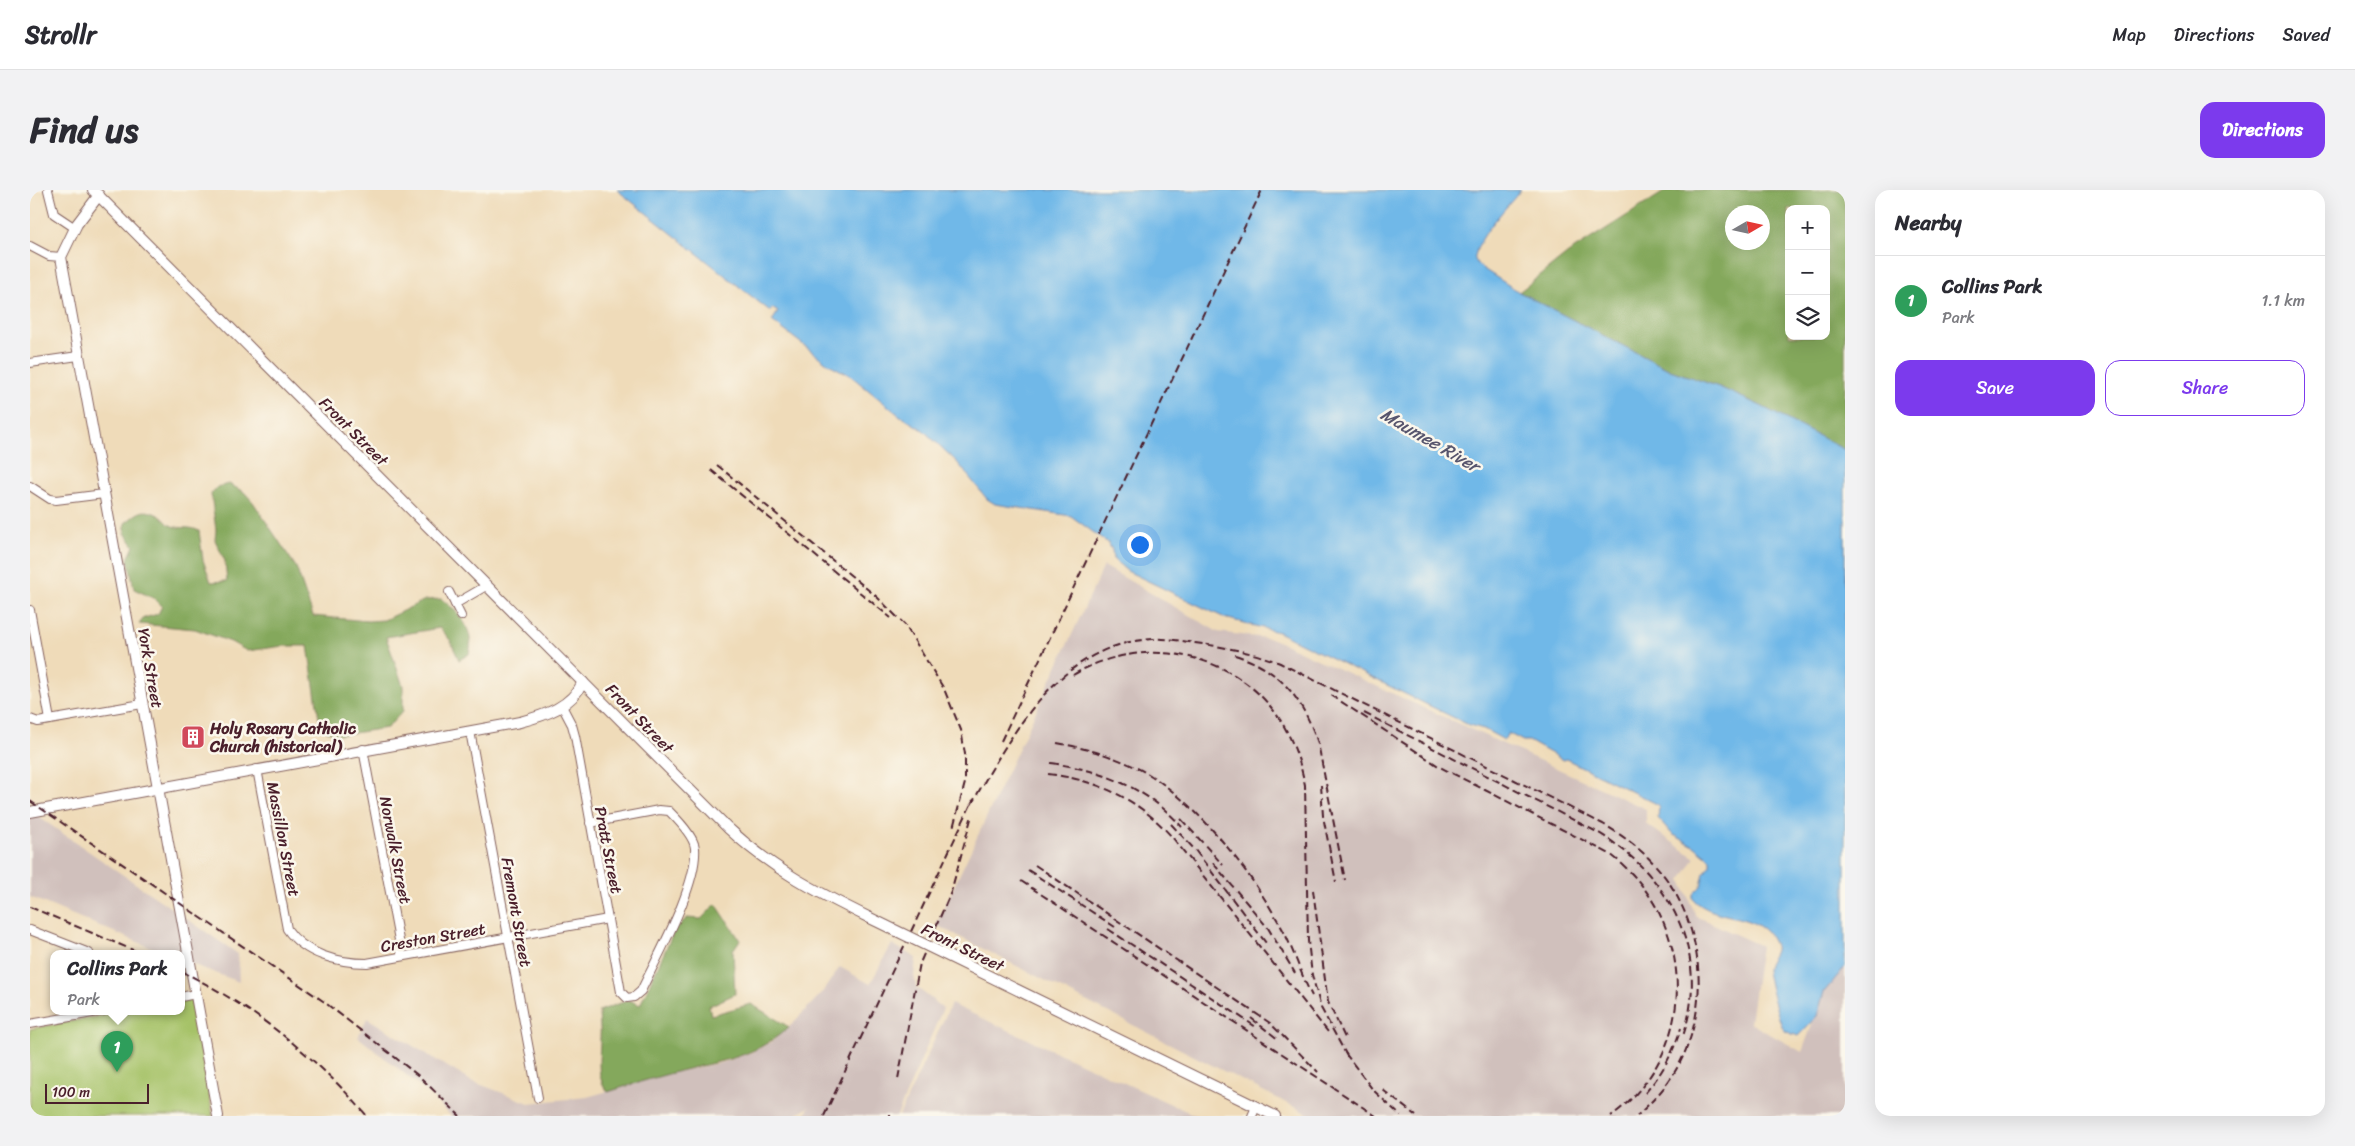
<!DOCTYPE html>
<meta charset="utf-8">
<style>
:root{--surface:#fff;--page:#f2f2f3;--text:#2b2b33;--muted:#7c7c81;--line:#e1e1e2;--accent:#7c3aed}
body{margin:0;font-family:Sriracha,sans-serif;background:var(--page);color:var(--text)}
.controls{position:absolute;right:15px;top:15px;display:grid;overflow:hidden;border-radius:10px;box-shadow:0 5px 20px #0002}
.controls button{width:45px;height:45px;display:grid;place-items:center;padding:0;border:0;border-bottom:1px solid var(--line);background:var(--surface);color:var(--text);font:25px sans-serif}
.compass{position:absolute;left:1695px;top:15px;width:45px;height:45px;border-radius:50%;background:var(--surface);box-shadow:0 5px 20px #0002;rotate:81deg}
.scale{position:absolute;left:15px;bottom:12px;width:104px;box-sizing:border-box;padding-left:5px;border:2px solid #4a1f2b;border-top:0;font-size:14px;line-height:18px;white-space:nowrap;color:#4a1f2b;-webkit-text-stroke:4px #fbf7ec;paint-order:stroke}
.you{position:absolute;left:1109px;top:354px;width:18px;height:18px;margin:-12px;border:4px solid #fff;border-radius:50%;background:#1a73e8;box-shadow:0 0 0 8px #1a73e833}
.badge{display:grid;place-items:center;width:32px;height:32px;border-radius:50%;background:var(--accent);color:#fff;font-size:16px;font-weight:700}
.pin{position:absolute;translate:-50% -41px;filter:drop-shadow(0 1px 2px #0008)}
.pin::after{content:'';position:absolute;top:26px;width:18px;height:15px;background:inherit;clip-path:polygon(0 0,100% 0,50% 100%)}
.popup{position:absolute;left:20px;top:760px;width:135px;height:65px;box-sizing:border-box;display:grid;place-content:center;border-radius:10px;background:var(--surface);filter:drop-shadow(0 1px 4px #0005);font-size:16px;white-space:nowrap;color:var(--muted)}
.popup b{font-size:19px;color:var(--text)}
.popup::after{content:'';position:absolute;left:50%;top:100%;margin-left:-10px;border:10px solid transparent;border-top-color:var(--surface)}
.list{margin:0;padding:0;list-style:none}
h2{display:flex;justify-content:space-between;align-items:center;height:65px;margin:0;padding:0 20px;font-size:21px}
h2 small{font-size:16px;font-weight:400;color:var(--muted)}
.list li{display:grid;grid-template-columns:32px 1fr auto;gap:15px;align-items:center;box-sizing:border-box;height:90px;padding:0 20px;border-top:1px solid var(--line)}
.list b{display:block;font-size:19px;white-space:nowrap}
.list p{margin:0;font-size:16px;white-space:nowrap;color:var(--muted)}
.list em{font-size:16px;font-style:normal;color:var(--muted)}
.actions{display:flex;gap:10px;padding:15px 20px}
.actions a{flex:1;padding:11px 0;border:1px solid var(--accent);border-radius:15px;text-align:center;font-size:18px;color:var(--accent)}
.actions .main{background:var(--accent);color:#fff}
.icon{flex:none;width:28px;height:28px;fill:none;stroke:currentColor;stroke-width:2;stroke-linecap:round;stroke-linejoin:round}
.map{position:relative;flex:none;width:1815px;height:926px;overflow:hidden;border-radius:15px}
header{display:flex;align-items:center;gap:30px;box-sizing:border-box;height:70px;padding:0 25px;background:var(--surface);border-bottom:1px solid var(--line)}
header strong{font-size:24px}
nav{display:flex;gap:28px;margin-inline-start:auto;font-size:18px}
.intro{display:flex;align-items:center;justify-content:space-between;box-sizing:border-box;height:120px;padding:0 30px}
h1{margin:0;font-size:35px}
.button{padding:12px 22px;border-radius:15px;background:var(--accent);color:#fff;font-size:18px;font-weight:700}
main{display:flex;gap:30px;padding:0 30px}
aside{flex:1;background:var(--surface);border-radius:15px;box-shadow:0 5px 20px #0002}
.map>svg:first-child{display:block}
.industrial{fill:#d0c0bc}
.green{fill:#a6c268;stroke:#78704a}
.forest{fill:#84a85c;stroke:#676444;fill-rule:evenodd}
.water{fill:#70b8e8;stroke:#5d6c8a}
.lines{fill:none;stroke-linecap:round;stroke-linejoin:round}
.minor-casing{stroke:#84615d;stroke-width:10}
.tertiary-casing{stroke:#84615d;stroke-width:12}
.minor{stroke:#fff;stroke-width:8}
.tertiary{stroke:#fff;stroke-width:10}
.rail{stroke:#4a1f2b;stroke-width:2;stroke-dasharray:8 4;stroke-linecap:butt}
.tertiary-bridge-casing{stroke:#84615d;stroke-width:12;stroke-linecap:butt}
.tertiary-bridge{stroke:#fff;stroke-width:10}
.labels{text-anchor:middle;stroke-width:5;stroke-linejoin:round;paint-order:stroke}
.street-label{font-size:16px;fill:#4a1f2b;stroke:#fbf7ec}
.poi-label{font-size:16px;font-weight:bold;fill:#4a1f2b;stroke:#fbf7ec;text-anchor:start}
.water-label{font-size:18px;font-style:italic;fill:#57556d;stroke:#fbf7ec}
</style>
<header>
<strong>Strollr</strong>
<nav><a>Map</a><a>Directions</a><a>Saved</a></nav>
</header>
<div class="intro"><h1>Find us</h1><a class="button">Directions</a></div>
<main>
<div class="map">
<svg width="1815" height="926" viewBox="0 0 1815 926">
<rect width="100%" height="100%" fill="#fbf7ec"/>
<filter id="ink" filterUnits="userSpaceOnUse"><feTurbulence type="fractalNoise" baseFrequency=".02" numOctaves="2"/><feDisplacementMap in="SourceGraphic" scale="10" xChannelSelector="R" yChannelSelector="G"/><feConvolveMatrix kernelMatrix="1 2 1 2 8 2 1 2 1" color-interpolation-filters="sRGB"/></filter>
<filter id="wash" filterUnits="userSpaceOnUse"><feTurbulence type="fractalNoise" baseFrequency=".0096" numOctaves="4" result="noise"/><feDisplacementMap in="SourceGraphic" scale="20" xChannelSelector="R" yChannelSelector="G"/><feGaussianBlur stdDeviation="1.12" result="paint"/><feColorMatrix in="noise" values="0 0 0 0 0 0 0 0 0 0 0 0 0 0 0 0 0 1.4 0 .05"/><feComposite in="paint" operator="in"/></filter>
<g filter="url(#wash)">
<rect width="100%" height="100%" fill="#efdbb9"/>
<g class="industrial">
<polygon points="1074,376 1188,442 1243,449 1616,619 1616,634 1665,668 1651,690 1666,726 1731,756 1720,833 1772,862 1794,802 1815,777 1815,926 1282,926 906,735"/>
<polygon points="0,621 208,764 209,792 151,770 151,763 134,763 0,707"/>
<polygon points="862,754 886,768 884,786 886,797 913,818 867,926 775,926 779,917 764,926 421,926 394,899 328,847 337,828 441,891 499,913 557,907 642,883 694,872 722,862 741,852 759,837 791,804 810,777 840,794"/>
<polygon points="921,814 1167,926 869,926"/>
</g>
<polygon class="green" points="161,809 183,926 0,926 0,839 98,821 151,821 151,811"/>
<g class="forest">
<path d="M1637 0H1815V260L1731 216 1689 197 1640 180 1489 102 1538 63ZM1759 19H1796V146H1759ZM1702 22H1732V52H1702Z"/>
<path d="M199 294 214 302 223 312 266 377 283 426 338 431 354 430 395 410 411 409C430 422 445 441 439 464L429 470 420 450 410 438 356 447 373 496V521L357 538 310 545 297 541 289 528 278 456H253L217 461 201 452 165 439 109 434 114 428 128 424 132 416 125 409 104 399 98 369 104 356 95 343V333C108 323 112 316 130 326 134 328 137 334 142 336 151 339 161 336 169 341L173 370 181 392 197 391 195 371 185 350 186 340 181 304 187 297Z"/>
<path d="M686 714 710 750 703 760 705 804 679 816 681 825 721 814 759 837C720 871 689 870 642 883 620 889 599 895 578 902 565 887 570 867 570 849 571 840 569 830 569 821L599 810 610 815 645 739 657 728 671 729Z"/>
</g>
<path class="water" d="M587 0H1491C1478 16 1449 45 1445 66 1444 70 1447 73 1449 76L1489 102 1640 180 1689 197 1731 216 1815 260V777L1794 802 1787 826 1768 846C1764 844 1757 843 1754 840 1750 835 1736 784 1737 778 1738 768 1749 763 1744 753 1729 720 1686 733 1663 709V704L1671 696 1674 683 1680 676V669L1664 656 1642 644 1628 628 1629 617 1627 614 1536 569 1533 570 1499 551H1493L1478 543 1474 550 1454 539 1439 535 1248 442 1195 428 1097 381 1083 369 1082 360 1078 353 1041 326 965 314 957 309 927 272 893 240 869 225 821 186 797 173 742 131 748 122 742 118 740 121Z"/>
</g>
<g filter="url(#ink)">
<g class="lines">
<g class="minor-casing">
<g id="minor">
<polyline points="18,0 24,24 45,38"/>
<polyline points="0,56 19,66 31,67"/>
<polyline points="0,173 48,166"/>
<polyline points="0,296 20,309 26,310 74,304"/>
<polyline points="419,402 431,426"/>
<polyline points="425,414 456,396"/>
<polyline points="0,420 20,530"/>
<path d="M532 516 542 535 545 546C560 632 576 717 591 802L597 808 604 807 611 801C627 767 668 695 665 658 664 646 647 629 639 621L629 620 560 633"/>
<polyline points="0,529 8,532 112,514"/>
<polyline points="440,541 508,908"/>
<polyline points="333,559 372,766"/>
<path d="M227 579 257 739C274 764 308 773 337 773L578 729"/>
<polyline points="0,740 59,763"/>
<polyline points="151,807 165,804"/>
<polyline points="0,834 74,821"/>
<polyline points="1222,926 1226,917"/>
</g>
</g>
<g class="tertiary-casing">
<g id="tertiary">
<path d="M63 0 698 638C742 679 787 702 840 728"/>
<polyline points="69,5 47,34 31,67 188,926"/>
<path d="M0 622 490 532C516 525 541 517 553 492"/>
<polyline points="914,764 1245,926"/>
</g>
</g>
<use href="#minor" class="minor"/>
<use href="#tertiary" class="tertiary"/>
<g class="rail">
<polyline points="687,275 847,407 875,435 914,499 931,540 935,564 935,593 923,638"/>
<polyline points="681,280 861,428"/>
<path d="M1205 465C1251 480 1272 508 1288 553L1315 690"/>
<path d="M1043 485C1105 447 1192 458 1240 516 1259 539 1269 566 1275 595L1278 751 1282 785 1291 818 1318 868"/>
<path d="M1301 505 1410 577 1580 664C1667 730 1671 861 1581 926"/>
<path d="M1334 523 1569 643C1640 686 1681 764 1653 846"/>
<polyline points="971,551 1232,0"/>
<path d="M1027 553C1060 559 1091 568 1120 585 1173 619 1223 685 1253 740 1264 761 1271 785 1282 806"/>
<path d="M1021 573C1071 580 1118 598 1152 637"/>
<path d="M1018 584C1070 590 1114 612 1147 653L1298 842"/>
<polyline points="1291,595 1293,626 1306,692"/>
<polyline points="0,611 293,811 390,887 430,926"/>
<path d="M941 615C983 542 1029 454 1123 449 1137 448 1151 451 1165 453 1195 457 1222 462 1250 473L1573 634C1604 652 1632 676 1648 708 1678 765 1676 840 1638 892 1629 905 1618 915 1607 926"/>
<polyline points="1151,629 1193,675"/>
<polyline points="1141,634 1165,660 1236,753"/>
<polyline points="1183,673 1238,738 1265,783"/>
<polyline points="1005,675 1240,833 1288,882"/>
<polyline points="998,680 1088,739"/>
<polyline points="991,691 1346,926"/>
<polyline points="1283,700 1298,812 1316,850"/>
<polyline points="0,717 110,763"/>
<polyline points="1078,739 1226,837"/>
<path d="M151 781C222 816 286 866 337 926"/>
<polyline points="1221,828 1249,850"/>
<polyline points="1315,863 1343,900 1371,926"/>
<polyline points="868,889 890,773 921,702 942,625"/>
<polyline points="1353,900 1386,926"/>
<path d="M1615 903C1632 884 1643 863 1651 838"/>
<polyline points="794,926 943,610"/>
<polyline points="860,926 860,924"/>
</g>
<g class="tertiary-bridge-casing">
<polyline id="tertiary-bridge" points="840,728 914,764"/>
</g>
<use href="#tertiary-bridge" class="tertiary-bridge"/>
</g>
</g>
<defs>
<g id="building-square" transform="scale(1.25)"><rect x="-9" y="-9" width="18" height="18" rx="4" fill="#d1495b" stroke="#fbf7ec"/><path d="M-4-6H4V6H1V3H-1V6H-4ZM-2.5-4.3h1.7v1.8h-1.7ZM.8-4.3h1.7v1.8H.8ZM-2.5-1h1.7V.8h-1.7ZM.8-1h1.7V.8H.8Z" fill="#fff"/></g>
</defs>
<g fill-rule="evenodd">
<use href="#building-square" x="163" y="547"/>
</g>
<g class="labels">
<g class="street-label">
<text transform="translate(324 241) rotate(45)" y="6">Front Street</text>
<text transform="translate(121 478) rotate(80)" y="6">York Street</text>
<text transform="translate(610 528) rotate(46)" y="6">Front Street</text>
<text transform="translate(254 649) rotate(79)" y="6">Massillon Street</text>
<text transform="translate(366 660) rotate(79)" y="6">Norwalk Street</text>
<text transform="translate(579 660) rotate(79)" y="6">Pratt Street</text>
<text transform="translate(487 722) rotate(80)" y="6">Fremont Street</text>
<text transform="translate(403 747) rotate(-10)" y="6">Creston Street</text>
<text transform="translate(933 757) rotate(26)" y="6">Front Street</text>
</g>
<g class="poi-label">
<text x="180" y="544">Holy Rosary Catholic<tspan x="180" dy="18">Church (historical)</tspan></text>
</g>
<g class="water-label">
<text transform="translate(1400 250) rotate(30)" y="6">Maumee River</text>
</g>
</g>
</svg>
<div class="controls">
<button>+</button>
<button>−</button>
<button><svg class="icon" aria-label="layers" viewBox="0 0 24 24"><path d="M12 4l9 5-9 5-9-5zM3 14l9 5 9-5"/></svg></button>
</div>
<svg class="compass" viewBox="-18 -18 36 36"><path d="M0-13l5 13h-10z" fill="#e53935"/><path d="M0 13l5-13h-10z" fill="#7c7c81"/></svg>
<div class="scale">100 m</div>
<div class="you"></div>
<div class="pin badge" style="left:87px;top:882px;background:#2e9e5b">1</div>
<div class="popup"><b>Collins Park</b>Park</div>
</div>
<aside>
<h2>Nearby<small></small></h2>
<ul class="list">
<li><span class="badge" style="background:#2e9e5b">1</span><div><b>Collins Park</b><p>Park</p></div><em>1.1 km</em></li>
</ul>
<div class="actions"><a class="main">Save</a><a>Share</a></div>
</aside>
</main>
